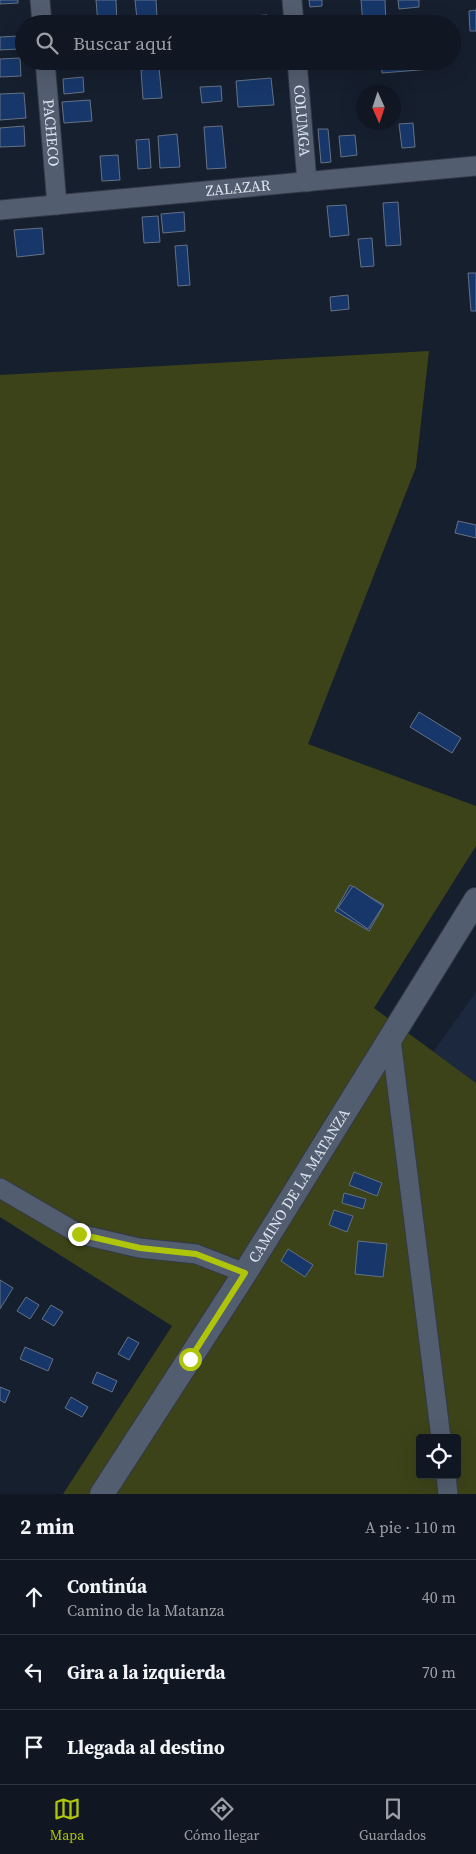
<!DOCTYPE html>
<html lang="es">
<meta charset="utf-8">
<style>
:root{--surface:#101722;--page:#1e242f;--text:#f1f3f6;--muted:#9c9fa5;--line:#303640;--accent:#aec50a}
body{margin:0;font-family:"Source Serif 4",serif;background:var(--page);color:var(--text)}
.controls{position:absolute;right:15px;bottom:15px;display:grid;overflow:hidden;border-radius:5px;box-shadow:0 5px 20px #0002}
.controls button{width:45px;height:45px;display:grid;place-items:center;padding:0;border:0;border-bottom:1px solid var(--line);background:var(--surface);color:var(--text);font:25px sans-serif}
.compass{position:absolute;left:356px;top:85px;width:45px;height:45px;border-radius:50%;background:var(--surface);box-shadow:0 5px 20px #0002;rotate:177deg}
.stop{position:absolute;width:15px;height:15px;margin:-11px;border:4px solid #aec50a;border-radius:50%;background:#fff}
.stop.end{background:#aec50a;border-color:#fff;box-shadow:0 1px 5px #0008}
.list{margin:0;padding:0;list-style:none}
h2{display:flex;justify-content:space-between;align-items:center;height:65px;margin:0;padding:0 20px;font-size:21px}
h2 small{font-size:16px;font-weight:400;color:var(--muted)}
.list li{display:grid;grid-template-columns:32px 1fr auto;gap:15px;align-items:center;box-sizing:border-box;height:75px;padding:0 20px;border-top:1px solid var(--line)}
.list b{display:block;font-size:19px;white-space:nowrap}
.list p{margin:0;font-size:16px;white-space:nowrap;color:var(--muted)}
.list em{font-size:16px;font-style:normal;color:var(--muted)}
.icon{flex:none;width:28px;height:28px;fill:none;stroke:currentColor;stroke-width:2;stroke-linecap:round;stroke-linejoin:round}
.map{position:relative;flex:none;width:476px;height:1494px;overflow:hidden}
.search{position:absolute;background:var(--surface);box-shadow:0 5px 20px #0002;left:15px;right:15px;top:15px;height:55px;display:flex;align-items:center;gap:12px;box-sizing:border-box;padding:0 18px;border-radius:28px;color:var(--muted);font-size:19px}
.sheet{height:290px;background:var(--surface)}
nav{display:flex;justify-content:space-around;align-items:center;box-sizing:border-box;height:70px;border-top:1px solid var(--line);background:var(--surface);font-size:14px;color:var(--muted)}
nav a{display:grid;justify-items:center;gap:2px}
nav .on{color:var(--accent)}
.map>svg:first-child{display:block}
.built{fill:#1b283d}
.green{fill:#3c4318;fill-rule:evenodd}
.building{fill:#17376a;stroke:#657184}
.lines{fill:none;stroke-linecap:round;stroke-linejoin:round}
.minor-casing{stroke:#333946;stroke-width:21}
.tertiary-casing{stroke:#333946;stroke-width:26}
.minor{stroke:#525d6f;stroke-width:19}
.tertiary{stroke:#525d6f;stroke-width:24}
.route{stroke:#aec50a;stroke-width:6}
.labels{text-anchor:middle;stroke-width:4;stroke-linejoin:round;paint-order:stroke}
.street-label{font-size:15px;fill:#dde4ef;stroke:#161f2e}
</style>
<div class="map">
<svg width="476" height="1494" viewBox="0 0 476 1494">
<rect width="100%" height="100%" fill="#161f2e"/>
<polygon class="built" points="476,992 476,1083 433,1052"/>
<path class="green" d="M429 351 416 467 308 744 476 806V846L374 1008 476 1083V1494H63L172 1326 0 1217V375ZM420 1438H457V1475H420Z"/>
<g class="building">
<polygon points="0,0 18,0 18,3 0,4"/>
<polygon points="96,0 116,0 117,24 98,24"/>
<polygon points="135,0 156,0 157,17 137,19"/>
<polygon points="309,0 322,0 322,6 310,7"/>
<polygon points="361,0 385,0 386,24 363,24"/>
<polygon points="398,0 419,0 419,7 399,9"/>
<polygon points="476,10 476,31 470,31 469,11"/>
<polygon points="267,15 267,24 224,24 224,18"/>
<polygon points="18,36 18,49 0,50 0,37"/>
<polygon points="20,58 21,76 0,77 0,59"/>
<polygon points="53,61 76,61 76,67 53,68"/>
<polygon points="219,61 264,61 264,62 219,65"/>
<polygon points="381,61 431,61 431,69 382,73"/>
<polygon points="159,68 162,98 143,99 141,70"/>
<polygon points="83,77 84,92 64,94 63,79"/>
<polygon points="271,78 274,105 238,107 236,81"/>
<polygon points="221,86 222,101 202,103 200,87"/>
<polygon points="24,93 26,118 0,120 0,94"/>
<polygon points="90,100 92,121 64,123 62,102"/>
<polygon points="413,123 415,147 402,148 399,124"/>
<polygon points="24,126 25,146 0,147 0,128"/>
<polygon points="222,126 226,168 207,169 204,127"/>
<polygon points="318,129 328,129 331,162 321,163"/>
<polygon points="177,134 180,167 160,168 158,136"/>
<polygon points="355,135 357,155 341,157 339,136"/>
<polygon points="149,139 151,168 138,169 136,140"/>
<polygon points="118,155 120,180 102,181 100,156"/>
<polygon points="398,202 401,245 386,246 383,203"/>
<polygon points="346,205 349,235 330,237 327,206"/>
<polygon points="184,212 185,231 163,233 161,214"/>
<polygon points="158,216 160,242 144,243 142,217"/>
<polygon points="42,228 44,254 17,257 14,230"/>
<polygon points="372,238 374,266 361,267 358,239"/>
<polygon points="187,245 190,285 178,286 175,246"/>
<polygon points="468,273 476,273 476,311 471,311"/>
<polygon points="348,295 349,309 331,311 330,297"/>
<polygon points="458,521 476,525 476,538 455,533"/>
<polygon points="419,712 461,738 452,753 410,727"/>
<polygon points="350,885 384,905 369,931 335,911"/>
<polygon points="353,886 383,906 368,929 338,908"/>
<polygon points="354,1172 382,1183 377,1196 349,1185"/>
<polygon points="344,1193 366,1199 363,1209 342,1203"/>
<polygon points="334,1210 353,1216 347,1232 329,1225"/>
<polygon points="358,1241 387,1244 383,1277 355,1274"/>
<polygon points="288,1249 313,1265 305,1277 281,1261"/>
<polygon points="0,1280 13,1288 0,1309"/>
<polygon points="26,1297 39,1305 30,1319 17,1311"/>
<polygon points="51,1305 63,1312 54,1326 42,1319"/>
<polygon points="128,1337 139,1343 129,1360 118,1354"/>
<polygon points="25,1347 53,1359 48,1371 20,1359"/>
<polygon points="97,1372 117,1381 112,1392 92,1383"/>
<polygon points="0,1387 10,1391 5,1403 0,1400"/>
<polygon points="71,1397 88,1407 82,1417 65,1408"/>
</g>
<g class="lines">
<g class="minor-casing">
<g id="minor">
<polyline points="40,0 42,24"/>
<polyline points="292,0 294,24"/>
<path id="s1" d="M45 61 57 205"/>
<path id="s2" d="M297 61 307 182"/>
<path id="s3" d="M0 210 476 166"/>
<polyline points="391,1039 441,1438"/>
<polyline points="0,1188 79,1234 139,1248 196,1254 245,1273"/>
<polyline points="446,1475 448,1494"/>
</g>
</g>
<g class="tertiary-casing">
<g id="tertiary">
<path id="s4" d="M102 1494 245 1273 476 900"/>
</g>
</g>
<use href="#minor" class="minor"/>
<use href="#tertiary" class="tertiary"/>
</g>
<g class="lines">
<polyline class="route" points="79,1234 140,1248 196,1254 245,1273 190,1359"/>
</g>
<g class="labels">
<g class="street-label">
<text dy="5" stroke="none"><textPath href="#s2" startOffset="60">COLUMGA</textPath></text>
<text dy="5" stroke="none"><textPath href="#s1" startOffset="72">PACHECO</textPath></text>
<text dy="5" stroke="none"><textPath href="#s3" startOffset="239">ZALAZAR</textPath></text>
<text dy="5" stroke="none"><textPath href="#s4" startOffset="366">CAMINO DE LA MATANZA</textPath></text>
</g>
</g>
</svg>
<div class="controls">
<button><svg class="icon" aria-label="locate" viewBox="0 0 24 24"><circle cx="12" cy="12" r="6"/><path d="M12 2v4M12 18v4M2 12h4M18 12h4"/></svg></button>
</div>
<svg class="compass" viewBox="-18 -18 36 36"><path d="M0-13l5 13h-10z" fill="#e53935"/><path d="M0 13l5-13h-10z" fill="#9c9fa5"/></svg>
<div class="stop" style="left:190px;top:1359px"></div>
<div class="stop end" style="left:79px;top:1234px"></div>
<div class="search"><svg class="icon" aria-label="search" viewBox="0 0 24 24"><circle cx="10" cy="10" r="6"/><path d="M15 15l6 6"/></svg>Buscar aquí</div>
</div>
<section class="sheet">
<h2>2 min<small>A pie · 110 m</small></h2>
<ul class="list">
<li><svg class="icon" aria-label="ahead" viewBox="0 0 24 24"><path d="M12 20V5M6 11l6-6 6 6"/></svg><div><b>Continúa</b><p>Camino de la Matanza</p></div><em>40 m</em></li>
<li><svg class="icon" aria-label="left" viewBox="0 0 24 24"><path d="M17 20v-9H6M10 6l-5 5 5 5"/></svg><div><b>Gira a la izquierda</b></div><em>70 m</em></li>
<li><svg class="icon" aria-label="arrive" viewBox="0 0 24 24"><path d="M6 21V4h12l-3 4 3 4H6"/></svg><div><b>Llegada al destino</b></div></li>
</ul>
</section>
<nav>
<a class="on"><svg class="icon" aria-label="map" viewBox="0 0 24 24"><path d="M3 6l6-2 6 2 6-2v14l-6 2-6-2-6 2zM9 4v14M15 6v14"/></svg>Mapa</a>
<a><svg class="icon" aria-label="directions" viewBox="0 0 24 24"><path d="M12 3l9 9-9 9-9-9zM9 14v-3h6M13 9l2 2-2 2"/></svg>Cómo llegar</a>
<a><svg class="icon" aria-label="saved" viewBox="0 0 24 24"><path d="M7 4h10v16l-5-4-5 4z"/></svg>Guardados</a>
</nav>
